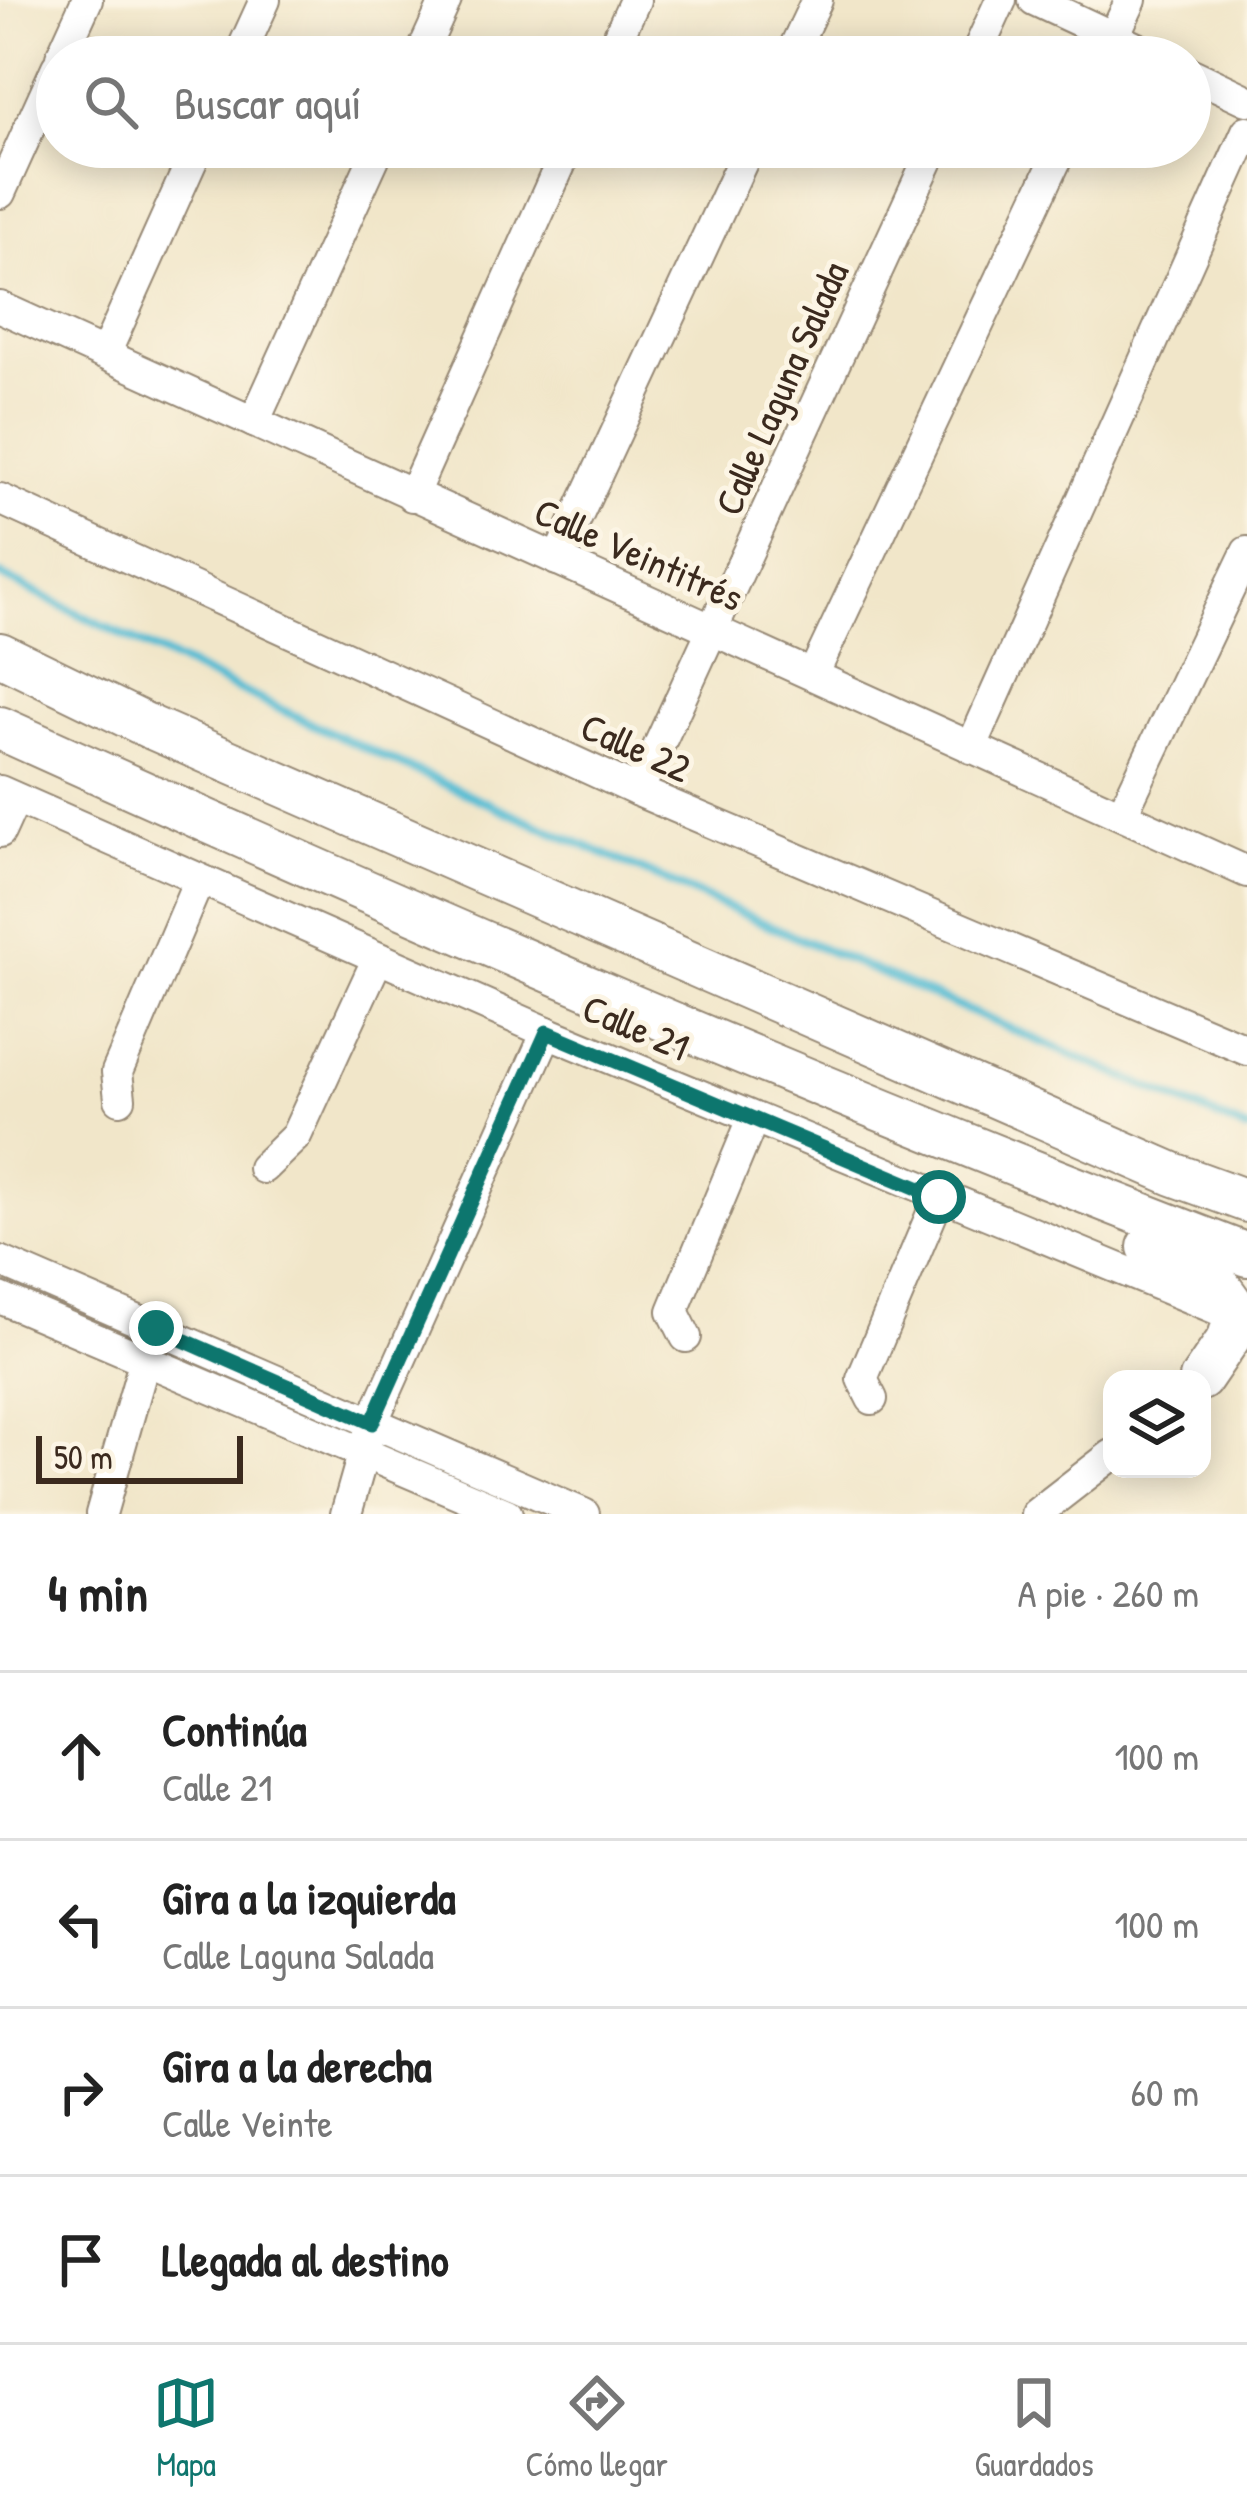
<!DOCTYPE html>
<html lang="es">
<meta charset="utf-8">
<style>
:root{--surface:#fff;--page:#f6f6f6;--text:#222;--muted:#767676;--line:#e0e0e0;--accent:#0f766e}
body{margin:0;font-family:"Patrick Hand",sans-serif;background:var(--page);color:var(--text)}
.controls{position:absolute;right:36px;bottom:36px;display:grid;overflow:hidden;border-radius:24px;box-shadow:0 6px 30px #0003}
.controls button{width:108px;height:108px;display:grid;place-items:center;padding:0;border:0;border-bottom:3px solid var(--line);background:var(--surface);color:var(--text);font:60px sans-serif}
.scale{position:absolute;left:36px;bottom:30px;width:207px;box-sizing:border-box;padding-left:12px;border:6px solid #3b2a1e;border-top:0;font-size:33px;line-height:42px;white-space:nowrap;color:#3b2a1e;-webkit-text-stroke:9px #fcf5e5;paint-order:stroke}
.stop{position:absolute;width:36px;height:36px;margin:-27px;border:9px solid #0f766e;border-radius:50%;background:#fff}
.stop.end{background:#0f766e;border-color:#fff;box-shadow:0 3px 12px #0008}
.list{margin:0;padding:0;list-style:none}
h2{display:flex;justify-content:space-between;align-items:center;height:156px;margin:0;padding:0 48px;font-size:51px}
h2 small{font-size:39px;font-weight:400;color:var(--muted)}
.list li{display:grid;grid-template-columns:78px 1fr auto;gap:36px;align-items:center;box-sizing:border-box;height:168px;padding:0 48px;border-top:3px solid var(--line)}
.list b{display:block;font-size:45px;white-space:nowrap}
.list p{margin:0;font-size:39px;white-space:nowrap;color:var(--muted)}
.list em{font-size:39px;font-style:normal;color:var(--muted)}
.icon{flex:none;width:66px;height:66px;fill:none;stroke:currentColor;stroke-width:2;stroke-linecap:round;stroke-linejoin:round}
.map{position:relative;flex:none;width:1247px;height:1514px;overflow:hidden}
.search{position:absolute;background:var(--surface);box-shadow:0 6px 30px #0003;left:36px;right:36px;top:36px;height:132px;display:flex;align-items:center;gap:30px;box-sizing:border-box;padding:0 42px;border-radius:66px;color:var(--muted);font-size:45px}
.sheet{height:828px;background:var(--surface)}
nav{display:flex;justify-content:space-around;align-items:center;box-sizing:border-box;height:168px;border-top:3px solid var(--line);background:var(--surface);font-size:33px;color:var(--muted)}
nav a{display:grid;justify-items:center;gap:6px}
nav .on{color:var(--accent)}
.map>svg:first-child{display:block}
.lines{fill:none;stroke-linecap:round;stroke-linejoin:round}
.stream{stroke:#55bcd3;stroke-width:9}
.minor-casing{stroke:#968874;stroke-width:34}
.highway-casing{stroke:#968874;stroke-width:46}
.minor{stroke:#fff;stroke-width:30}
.highway{stroke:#fff;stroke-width:42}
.route{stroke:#0f766e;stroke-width:15}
.labels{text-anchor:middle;stroke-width:10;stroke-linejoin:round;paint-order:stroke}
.street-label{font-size:39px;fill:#3b2a1e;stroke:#fcf5e5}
</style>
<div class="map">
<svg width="1247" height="1514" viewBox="0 0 1247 1514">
<rect width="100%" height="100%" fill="#fcf5e5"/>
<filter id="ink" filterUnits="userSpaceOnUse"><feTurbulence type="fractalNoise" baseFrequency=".00833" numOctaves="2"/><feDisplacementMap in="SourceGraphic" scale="24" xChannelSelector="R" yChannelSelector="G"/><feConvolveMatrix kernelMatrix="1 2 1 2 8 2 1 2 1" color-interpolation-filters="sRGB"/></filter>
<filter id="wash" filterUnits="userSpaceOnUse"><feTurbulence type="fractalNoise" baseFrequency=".004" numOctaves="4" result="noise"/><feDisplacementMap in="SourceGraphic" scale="48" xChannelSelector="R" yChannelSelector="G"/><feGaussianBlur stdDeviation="2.7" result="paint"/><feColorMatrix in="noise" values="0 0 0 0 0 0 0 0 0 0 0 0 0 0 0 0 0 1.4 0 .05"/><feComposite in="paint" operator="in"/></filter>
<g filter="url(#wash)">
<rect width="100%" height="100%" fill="#f1e6c9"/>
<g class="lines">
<path class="stream" d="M0 575C407 778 830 950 1247 1130"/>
</g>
</g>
<g filter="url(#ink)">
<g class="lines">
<g class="minor-casing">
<g id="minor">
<polyline points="1034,0 1156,57"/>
<polyline points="61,57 87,0"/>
<polyline points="239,57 265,0"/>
<polyline points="420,57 446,0"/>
<polyline points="609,57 635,0"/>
<polyline points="790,57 817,0"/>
<polyline points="975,57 1001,0"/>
<polyline points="1104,57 1131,0"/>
<polyline points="1190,73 1247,100"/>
<polyline points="0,193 57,67"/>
<polyline points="0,307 1247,872"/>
<polyline points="105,354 198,147"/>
<polyline points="254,422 379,147"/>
<polyline points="412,496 568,147"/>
<polyline points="0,499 638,791 1247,1050"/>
<polyline points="557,560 749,147"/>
<polyline points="814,673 1062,147"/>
<polyline points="971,748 1247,131"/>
<polyline points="0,791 547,1032 1241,1319"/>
<polyline points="638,791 934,147"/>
<polyline points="1122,814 1247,552"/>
<polyline points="0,832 15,799"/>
<polyline points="120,1099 117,1072 199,880"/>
<polyline points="263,1168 296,1136 377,960"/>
<polyline points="0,1261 584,1514"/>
<polyline points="0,1298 507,1514"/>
<polyline points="686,1337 673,1311 753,1119"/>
<polyline points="872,1399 862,1379 939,1197"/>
<polyline points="101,1514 149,1345"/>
<polyline points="346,1514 372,1423 547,1032"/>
<polyline points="1036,1514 1112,1455"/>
</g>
</g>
<g class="highway-casing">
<g id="highway">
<polyline points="0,654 150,727 1173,1174 1247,1201"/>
<path d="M0 728C411 914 826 1094 1247 1255"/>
<polyline points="1149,1247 1210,1274 1237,1311 1229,1338 1201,1379"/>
</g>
</g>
<use href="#minor" class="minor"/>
<use href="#highway" class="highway"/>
</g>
</g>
<g class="lines" filter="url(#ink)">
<polyline class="route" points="156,1328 372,1423 547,1032 939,1197"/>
</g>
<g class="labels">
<g class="street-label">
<text transform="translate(781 388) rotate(-66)" y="14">Calle Laguna Salada</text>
<text transform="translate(639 554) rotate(24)" y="14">Calle Veintitrés</text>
<text transform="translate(636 747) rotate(24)" y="14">Calle 22</text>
<text transform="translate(636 1027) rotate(23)" y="14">Calle 21</text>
</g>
</g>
</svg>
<div class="controls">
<button><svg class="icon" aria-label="layers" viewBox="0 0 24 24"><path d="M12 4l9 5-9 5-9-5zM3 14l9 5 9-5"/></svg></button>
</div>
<div class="scale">50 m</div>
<div class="stop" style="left:939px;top:1197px"></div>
<div class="stop end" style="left:156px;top:1328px"></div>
<div class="search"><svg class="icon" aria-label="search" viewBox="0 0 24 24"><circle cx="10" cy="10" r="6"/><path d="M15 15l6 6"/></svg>Buscar aquí</div>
</div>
<section class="sheet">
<h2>4 min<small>A pie · 260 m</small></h2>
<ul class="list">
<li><svg class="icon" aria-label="ahead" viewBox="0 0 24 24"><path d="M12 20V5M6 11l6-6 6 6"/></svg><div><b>Continúa</b><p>Calle 21</p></div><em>100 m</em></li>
<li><svg class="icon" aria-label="left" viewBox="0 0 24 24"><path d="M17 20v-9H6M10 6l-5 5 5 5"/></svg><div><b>Gira a la izquierda</b><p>Calle Laguna Salada</p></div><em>100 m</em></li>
<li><svg class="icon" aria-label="right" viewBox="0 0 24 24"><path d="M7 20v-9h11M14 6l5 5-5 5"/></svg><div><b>Gira a la derecha</b><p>Calle Veinte</p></div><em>60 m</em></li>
<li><svg class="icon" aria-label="arrive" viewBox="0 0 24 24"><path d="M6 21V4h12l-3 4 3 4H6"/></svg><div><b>Llegada al destino</b></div></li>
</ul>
</section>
<nav>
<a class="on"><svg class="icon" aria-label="map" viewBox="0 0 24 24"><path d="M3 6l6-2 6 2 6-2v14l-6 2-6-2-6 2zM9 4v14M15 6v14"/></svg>Mapa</a>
<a><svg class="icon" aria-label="directions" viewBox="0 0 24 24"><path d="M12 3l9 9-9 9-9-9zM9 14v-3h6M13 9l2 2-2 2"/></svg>Cómo llegar</a>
<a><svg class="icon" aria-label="saved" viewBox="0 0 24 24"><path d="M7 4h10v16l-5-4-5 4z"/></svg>Guardados</a>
</nav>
